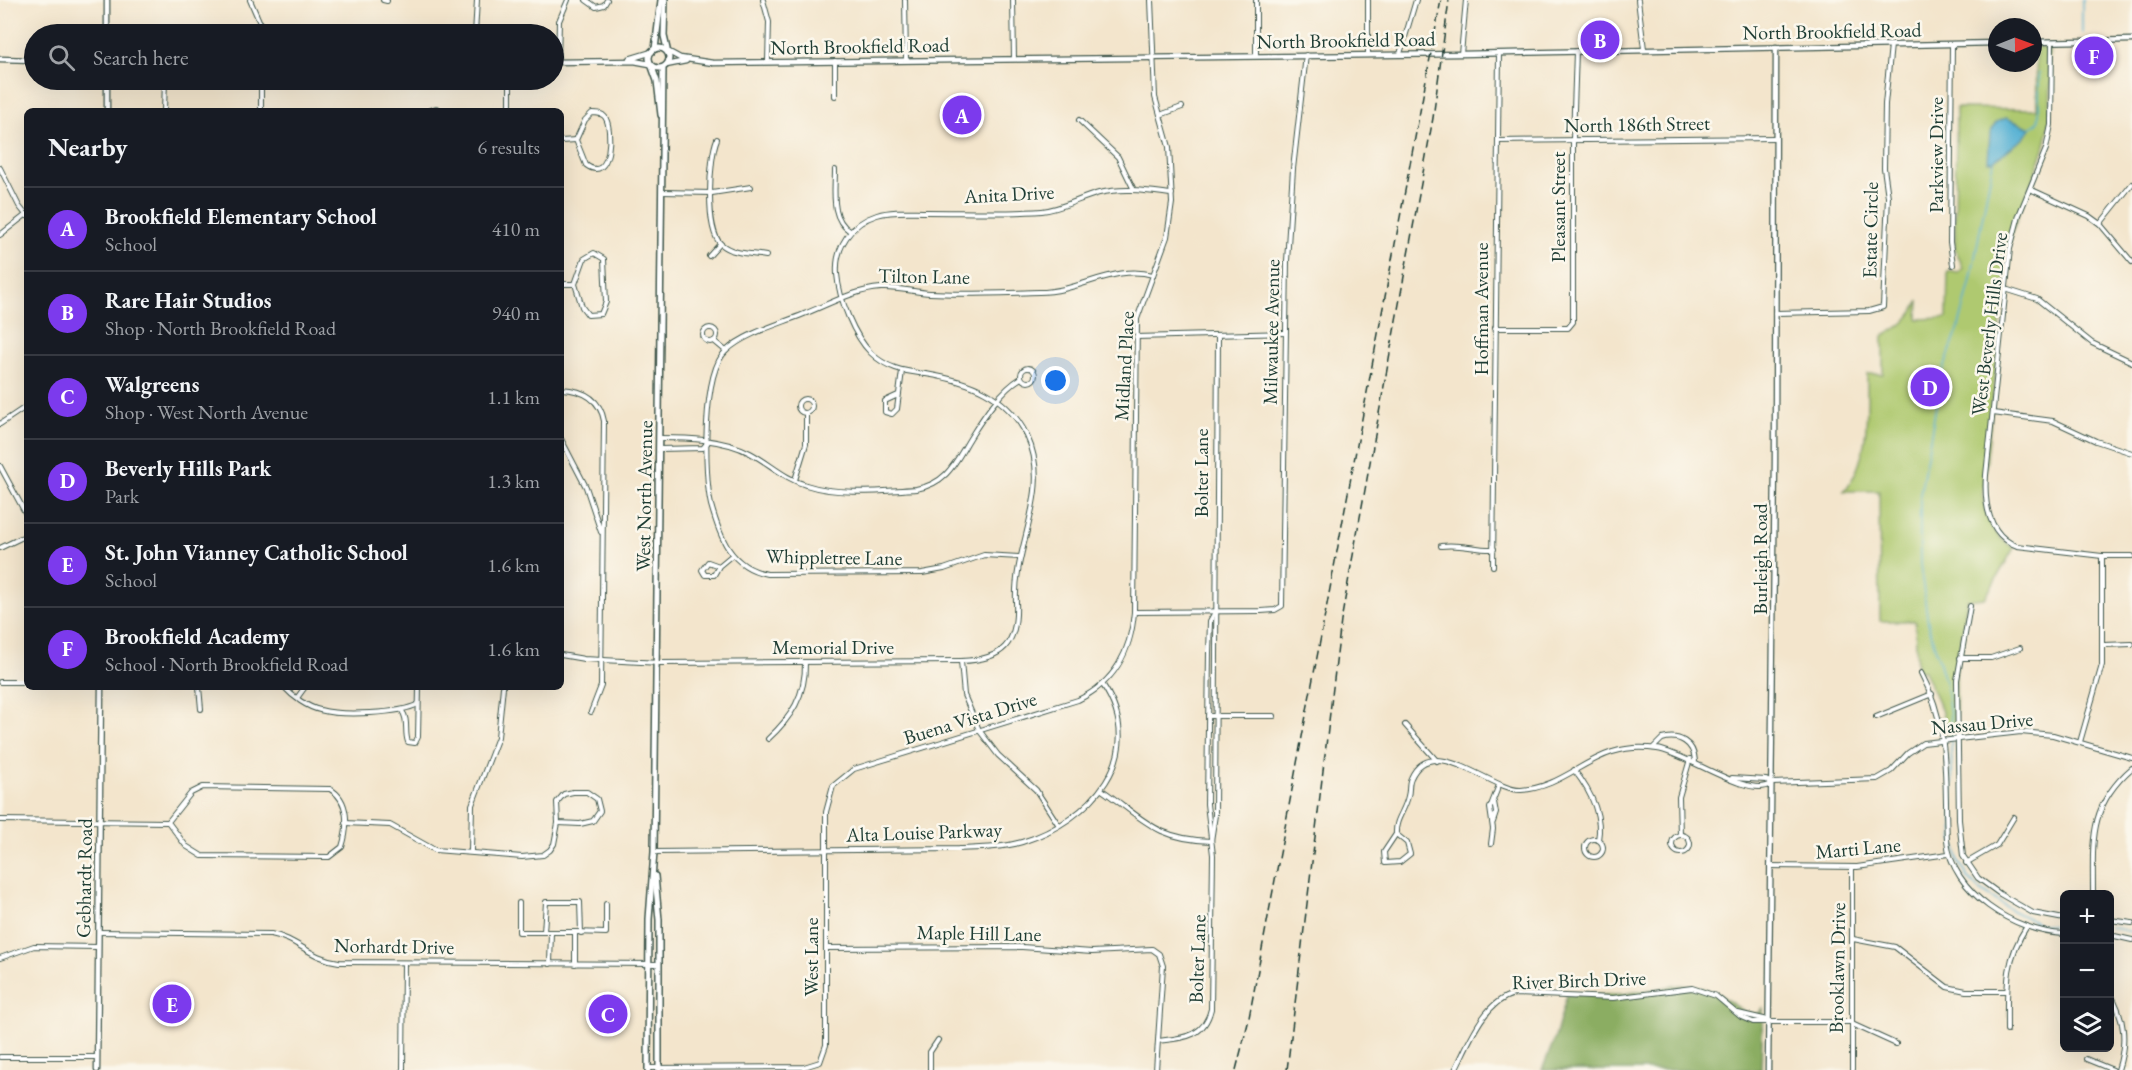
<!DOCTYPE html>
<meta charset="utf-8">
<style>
:root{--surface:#171b24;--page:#242831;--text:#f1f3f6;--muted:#9ea1a6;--line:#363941;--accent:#7c3aed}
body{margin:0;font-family:"EB Garamond",serif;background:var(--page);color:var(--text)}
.controls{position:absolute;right:18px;bottom:18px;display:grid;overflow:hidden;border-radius:9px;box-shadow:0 6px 24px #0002}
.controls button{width:54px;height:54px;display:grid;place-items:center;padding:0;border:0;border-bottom:2px solid var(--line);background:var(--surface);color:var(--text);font:30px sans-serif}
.compass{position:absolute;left:1988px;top:18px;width:54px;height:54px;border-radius:50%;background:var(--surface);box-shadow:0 6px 24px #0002;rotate:89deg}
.you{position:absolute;left:1056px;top:381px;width:21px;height:21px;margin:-15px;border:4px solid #fff;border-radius:50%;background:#1a73e8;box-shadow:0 0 0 9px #1a73e833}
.badge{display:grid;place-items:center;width:39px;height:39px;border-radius:50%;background:var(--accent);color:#fff;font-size:20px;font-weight:700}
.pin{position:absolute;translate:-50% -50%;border:3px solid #fff;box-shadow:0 2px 6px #0006}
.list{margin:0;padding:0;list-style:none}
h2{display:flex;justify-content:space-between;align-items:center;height:78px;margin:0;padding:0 24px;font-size:26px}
h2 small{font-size:20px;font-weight:400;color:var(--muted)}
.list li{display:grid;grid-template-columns:39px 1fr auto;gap:18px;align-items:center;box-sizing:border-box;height:84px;padding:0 24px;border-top:2px solid var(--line)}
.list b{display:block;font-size:22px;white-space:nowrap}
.list p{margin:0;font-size:20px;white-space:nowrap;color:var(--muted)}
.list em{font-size:20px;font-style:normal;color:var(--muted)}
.icon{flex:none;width:33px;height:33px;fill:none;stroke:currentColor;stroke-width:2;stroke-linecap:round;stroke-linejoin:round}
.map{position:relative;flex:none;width:2132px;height:1070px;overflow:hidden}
.search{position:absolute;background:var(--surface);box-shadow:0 6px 24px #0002;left:24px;top:24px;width:540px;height:66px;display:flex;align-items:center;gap:15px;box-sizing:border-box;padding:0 21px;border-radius:33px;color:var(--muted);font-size:22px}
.panel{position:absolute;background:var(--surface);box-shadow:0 6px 24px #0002;left:24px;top:108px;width:540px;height:582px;border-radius:9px}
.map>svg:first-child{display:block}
.green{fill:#afc970;stroke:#678352;stroke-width:1.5}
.forest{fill:#8bad62;stroke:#55754b;stroke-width:1.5}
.water{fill:#55b0d3;stroke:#3a7684;stroke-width:1.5}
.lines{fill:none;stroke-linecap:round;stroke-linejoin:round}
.stream{stroke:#55b0d3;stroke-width:1.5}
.minor-casing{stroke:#3f564b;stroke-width:6}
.tertiary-casing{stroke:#3f564b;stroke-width:7}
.secondary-casing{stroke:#3f564b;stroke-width:8}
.minor{stroke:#fff;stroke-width:4}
.tertiary{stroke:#fff;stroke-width:4.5}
.secondary{stroke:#fff;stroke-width:5}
.rail{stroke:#1f3d34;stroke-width:1.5;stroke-dasharray:9 4.5;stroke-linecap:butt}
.labels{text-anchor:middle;stroke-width:5;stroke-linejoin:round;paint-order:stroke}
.street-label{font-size:20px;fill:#1f3d34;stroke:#fbf7ec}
</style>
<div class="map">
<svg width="2132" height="1070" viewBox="0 0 2132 1070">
<rect width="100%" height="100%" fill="#fbf7ec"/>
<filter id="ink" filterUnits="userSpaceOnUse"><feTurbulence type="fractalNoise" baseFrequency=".0167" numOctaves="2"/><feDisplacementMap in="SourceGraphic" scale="12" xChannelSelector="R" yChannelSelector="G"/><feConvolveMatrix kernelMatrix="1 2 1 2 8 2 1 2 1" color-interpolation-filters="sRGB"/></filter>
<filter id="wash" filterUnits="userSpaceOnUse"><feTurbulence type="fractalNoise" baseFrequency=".008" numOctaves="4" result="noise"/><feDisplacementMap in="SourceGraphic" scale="24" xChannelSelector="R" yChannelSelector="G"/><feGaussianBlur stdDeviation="1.35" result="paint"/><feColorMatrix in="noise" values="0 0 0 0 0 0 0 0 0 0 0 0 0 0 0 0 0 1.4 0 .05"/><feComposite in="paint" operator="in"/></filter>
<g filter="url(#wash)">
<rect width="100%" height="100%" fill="#f3e5cc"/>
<path class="green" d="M2036 46 2049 49V69L2051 71C2050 95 2052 121 2045 145 2035 181 2015 213 2008 250L1983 496C1985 519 1993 536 2014 548L1985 598 1967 600 1956 674V734L1948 735 1941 709 1924 671H1917L1915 621H1880L1879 491H1844C1870 460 1867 414 1867 374H1883V336C1901 327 1911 319 1919 300L1918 319 1947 318 1948 271 1958 273 1963 268 1955 248 1956 108 2037 109Z"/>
<path class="forest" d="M1679 985C1692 985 1704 987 1716 993 1731 1000 1740 1014 1758 1014L1763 1008 1761 1070H1542L1555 1038 1567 994H1623Z"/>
<polygon class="water" points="2006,118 2031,128 2024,138 1993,161 1988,161 1990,134 1996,122"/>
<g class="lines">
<g class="stream">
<polyline points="2082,0 2082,33"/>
<polyline points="2031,128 2038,122 2039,117 2039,72"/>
<polyline points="1993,161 1970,284 1958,330 1942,373 1920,494 1920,564 1928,623 1945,681 1950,713 1954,840 1959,862 1969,879 1979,889 2011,910 2040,924 2064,928"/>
<polyline points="2110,927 2132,932"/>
</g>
</g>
</g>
<g filter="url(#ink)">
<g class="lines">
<g class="minor-casing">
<g id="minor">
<polyline points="250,0 260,23 262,34"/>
<polyline points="383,0 387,1"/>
<polyline points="586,0 596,7 604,5 607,0"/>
<polyline points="763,0 769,22 768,61"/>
<polyline points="905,0 906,60"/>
<polyline points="1013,0 1014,59"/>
<polyline points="1256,0 1256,56"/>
<polyline points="1638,0 1644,49"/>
<polyline points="475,34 477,0"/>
<path d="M2052 42 2051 125 2046 149 2019 215 2010 249 1986 475C1984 503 1988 535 2017 546L2102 556H2132"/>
<polyline points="1952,44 1950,242 1953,265"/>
<polyline points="1400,54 1416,0"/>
<polyline points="1461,54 1466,0"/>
<polyline points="1368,55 1368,0"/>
<polyline points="558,62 559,21 568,0"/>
<polyline points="835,96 835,61"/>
<polyline points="164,111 165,80"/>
<polyline points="261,111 261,80"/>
<polyline points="428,111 436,108 442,111"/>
<polyline points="510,111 510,80"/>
<path d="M592 113C597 113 602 113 605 117 613 128 612 184 586 165L576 140 585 120Z"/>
<polyline points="1160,115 1182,107"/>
<polyline points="1079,120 1118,157 1133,188"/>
<path d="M717 139C709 158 705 230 721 244 734 255 751 253 766 256"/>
<polyline points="561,141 576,140"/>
<polyline points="1498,141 1776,138"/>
<polyline points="0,168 19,206 27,216"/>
<path d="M835 170C835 191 830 218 850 231"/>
<polyline points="2030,189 2089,216 2100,224 2132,262"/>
<polyline points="662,192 712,193 751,187"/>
<polyline points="2100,224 2132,184"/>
<polyline points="0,235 27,214"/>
<polygon points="594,253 604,259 606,302 601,314 588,315 582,307 575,284 584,259"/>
<polyline points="709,256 720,244"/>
<polyline points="561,284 575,284"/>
<polyline points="2005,289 2037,299 2092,343 2132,362"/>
<polyline points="1775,313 1869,311 1883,307 1888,197 1884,168 1885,104 1891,45"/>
<circle cx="710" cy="335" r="7"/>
<polyline points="1495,328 1568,328 1573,322 1573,139 1576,51"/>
<polyline points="1136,337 1285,333"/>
<polyline points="714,341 726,351"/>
<circle cx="1028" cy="375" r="7"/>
<path d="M561 389C582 390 600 398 604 421L601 686 591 712"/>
<polyline points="898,395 885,401 885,412 892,414 897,409 902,371"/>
<circle cx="805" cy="406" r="7"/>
<polyline points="1993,413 2053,421 2096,441 2132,453"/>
<polyline points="0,424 27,406"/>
<path d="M660 438C688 438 724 439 750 453 769 463 785 479 806 485 839 496 882 491 916 489 949 483 956 460 972 435 984 416 1001 390 1021 378"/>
<polyline points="561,439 586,487 601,532"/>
<polyline points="660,449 703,448 708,442"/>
<polyline points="0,466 27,516"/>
<polyline points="795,480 806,444 806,413"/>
<path d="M1441 546C1460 543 1476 550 1494 549"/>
<polyline points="0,548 27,535"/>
<path d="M1019 557 984 555 944 569 922 573 767 574C730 567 720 537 711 505 704 475 702 373 726 351 745 333 780 324 804 314 829 304 854 290 881 288 897 287 914 292 930 293 966 295 1003 293 1039 292 1080 292 1114 264 1153 275"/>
<polyline points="719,566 708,562 702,570 705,575 714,575 719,566 731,556"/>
<polyline points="1493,566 1499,53"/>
<polyline points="1970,606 1957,680 1959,820 1963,856 1978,878 2000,894 2033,913 2064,919"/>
<polyline points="1134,612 1261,611 1275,610 1282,606 1287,261 1293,169 1306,55"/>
<polyline points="2104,645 2132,644"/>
<path d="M561 655 584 659 660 663 961 661C1003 660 1018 644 1016 602 1013 545 1053 491 1027 436 1007 394 968 381 926 374 905 371 887 369 871 353 854 336 839 299 837 274 835 247 851 223 877 215 893 210 911 212 927 212 965 212 1004 214 1042 211 1062 209 1080 198 1099 193 1125 187 1147 191 1172 194"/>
<polyline points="1960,658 1991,658 2020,648"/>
<polyline points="961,661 964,695 979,730 998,755 1036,790 1058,824"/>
<path d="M1921 673C1951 729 1944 779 1947 840 1951 893 2015 932 2064 934"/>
<polyline points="0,682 27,682"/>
<polyline points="199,687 201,709"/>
<path d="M284 687C293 697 307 707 320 710 341 716 400 714 418 704"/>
<polyline points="297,698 305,687"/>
<path d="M402 711C409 720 404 732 408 742L415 743 418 737 419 687"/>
<polyline points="1208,716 1274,716"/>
<polyline points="1876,717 1932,694"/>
<polyline points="1405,725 1437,761"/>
<path d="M768 739C791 718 806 695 805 662"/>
<polyline points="2080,742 2102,665 2102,556"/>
<path d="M1653 748 1662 739C1679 734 1694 743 1695 761"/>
<path d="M1574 770C1589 789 1603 814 1598 840"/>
<polyline points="1732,778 1766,780 1772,783 1877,779 1891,771 1908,753 1923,743 2021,732 2053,735 2132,758"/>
<path d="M203 787 330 789C350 800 348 828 342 847L329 857 202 856 186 846 168 822 191 793Z"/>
<path d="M1102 790C1144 819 1155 839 1211 841"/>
<polygon points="573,792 587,792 597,799 600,811 593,821 580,824 558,823 557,802 564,794"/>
<polyline points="0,820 168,822"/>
<polyline points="1493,822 1496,813 1494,802"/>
<polyline points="345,823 390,825 435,850 522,857 543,855 550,850 554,844 558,823"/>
<path d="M1396 834 1384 852 1385 863 1400 862 1410 854 1407 843 1396 834C1395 819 1405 811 1408 796 1410 790 1408 784 1411 778 1432 731 1492 791 1521 790 1572 787 1595 739 1657 749 1686 753 1748 799 1771 784"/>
<circle cx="1681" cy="844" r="9"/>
<polyline points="1680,835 1679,797 1690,759"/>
<circle cx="1594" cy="848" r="9"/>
<polyline points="1211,841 1215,815 1218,335"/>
<polyline points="1491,844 1493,829 1490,808 1499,785"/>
<polyline points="471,851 472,805 498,737 503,687"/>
<path d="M654 852 958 849C980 848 1001 848 1022 842 1090 821 1150 756 1103 685"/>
<polyline points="1966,863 1997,845 2014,817"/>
<polyline points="1770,866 1857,867 1948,854"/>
<path d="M2093 894C2093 841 2088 806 2132 768"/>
<polyline points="519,903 519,932 575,932 575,964"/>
<polyline points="2110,920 2132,923"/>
<path d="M99 932 271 934C298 939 309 958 339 962L659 964"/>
<polyline points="544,932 546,902 580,902 581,933"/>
<polyline points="575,932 606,933 606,904"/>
<polyline points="2110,935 2132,940"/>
<polyline points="1853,939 1895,947 1947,987 1966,991 2007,991"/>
<polyline points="826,948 1022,947 1092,952 1152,949 1159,954 1163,966 1156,1070"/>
<polyline points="0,958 34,946 98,947"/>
<polyline points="550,964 551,932"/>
<path d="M2110 993C2125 1018 2127 1042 2118 1070"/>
<polyline points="1738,1013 1768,1020"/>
<polyline points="1852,1024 1896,1044"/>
<path d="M2007 1030C2007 990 2004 961 2027 926"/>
<path d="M1158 1041C1183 1038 1204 1038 1211 1009L1213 855 1207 804 1209 652 1210 621 1215 612"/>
<polyline points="0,1057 97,1057"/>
<polyline points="2086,1059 2113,1070"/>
<path d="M648 1068 804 1067 820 1062 826 1045V812L833 786 854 769 1078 700C1115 682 1131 652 1134 612L1137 319 1167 237 1172 203 1169 147 1155 97 1151 0"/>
<polyline points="403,1070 404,963"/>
<polyline points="930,1070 930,1052 938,1040"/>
<path d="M1455 1070C1469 1043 1483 1002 1514 994L1613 998 1692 988 1716 996 1741 1017 1753 1022H1852"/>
<polyline points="1852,1070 1852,867"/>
</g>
</g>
<g class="tertiary-casing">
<g id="tertiary">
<polyline points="107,0 107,34"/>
<polyline points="2033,42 2132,40"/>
<polyline points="669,52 680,58 713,63 1461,54 1997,43"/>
<polyline points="0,59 34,60"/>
<polyline points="629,59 652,52"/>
<polyline points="554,62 634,61 650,64"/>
<polyline points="666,65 686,61"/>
<polyline points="107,111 107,80"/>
<polyline points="97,1070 101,687"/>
<polyline points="1768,1070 1775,462 1776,47"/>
</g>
</g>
<g class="secondary-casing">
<g id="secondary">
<polyline points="665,0 664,36 667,49"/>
<circle cx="659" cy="58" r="10"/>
<polyline points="655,49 661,0"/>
<polyline points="652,67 657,81 661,115"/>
<polyline points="655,876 659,920 659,1070"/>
<polyline points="648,1070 649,919 654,852 663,68"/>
</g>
</g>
<use href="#minor" class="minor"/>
<use href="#tertiary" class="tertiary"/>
<use href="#secondary" class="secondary"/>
<g class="rail">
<polyline points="1236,1070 1248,1023 1441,0"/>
<polyline points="1287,1070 1341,621 1433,118 1449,0"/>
</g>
</g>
</g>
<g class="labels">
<g class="street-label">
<text transform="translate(1832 31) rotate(-1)" y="7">North Brookfield Road</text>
<text transform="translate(1346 40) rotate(-1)" y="7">North Brookfield Road</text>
<text transform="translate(860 46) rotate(-1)" y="7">North Brookfield Road</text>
<text transform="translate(1637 124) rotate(-1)" y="7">North 186th Street</text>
<text transform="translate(1936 155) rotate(-90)" y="7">Parkview Drive</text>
<text transform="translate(1009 194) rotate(-3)" y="7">Anita Drive</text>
<text transform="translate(1558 207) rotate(-90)" y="7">Pleasant Street</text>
<text transform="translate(1870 230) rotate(-89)" y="7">Estate Circle</text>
<text transform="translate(924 276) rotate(1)" y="7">Tilton Lane</text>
<text transform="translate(1481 309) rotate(-90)" y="7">Hoffman Avenue</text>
<text transform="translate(1989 324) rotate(-83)" y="7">West Beverly Hills Drive</text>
<text transform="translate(1271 332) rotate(-89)" y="7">Milwaukee Avenue</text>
<text transform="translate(1124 366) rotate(-87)" y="7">Midland Place</text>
<text transform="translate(1201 473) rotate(-90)" y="7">Bolter Lane</text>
<text transform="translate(644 496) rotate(-89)" y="7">West North Avenue</text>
<text transform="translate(834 557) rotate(1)" y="7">Whippletree Lane</text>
<text transform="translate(1760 559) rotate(-90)" y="7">Burleigh Road</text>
<text x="833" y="654">Memorial Drive</text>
<text transform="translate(970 718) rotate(-17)" y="7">Buena Vista Drive</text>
<text transform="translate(1982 723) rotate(-5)" y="7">Nassau Drive</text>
<text transform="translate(924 832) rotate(-2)" y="7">Alta Louise Parkway</text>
<text transform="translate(1858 848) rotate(-5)" y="7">Marti Lane</text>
<text transform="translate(84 878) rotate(-89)" y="7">Gebhardt Road</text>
<text transform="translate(979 933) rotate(1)" y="7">Maple Hill Lane</text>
<text transform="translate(394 946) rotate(1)" y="7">Norhardt Drive</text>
<text transform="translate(811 957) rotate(-90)" y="7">West Lane</text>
<text transform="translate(1197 959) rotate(-88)" y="7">Bolter Lane</text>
<text transform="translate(1837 968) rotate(-89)" y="7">Brooklawn Drive</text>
<text transform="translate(1579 980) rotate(-2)" y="7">River Birch Drive</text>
</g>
</g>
</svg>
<div class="controls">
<button>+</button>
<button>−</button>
<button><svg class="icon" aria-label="layers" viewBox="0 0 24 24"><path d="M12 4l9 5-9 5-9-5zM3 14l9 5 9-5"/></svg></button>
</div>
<svg class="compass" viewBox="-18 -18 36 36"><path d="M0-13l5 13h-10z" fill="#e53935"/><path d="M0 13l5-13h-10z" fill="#9ea1a6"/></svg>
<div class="you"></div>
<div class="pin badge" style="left:962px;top:115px">A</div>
<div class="pin badge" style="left:1600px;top:40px">B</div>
<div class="pin badge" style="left:608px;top:1014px">C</div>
<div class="pin badge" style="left:1930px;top:387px">D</div>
<div class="pin badge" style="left:172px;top:1004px">E</div>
<div class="pin badge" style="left:2094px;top:56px">F</div>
<div class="search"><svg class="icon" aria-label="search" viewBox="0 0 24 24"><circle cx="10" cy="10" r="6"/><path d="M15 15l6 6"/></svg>Search here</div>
<section class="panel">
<h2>Nearby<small>6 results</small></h2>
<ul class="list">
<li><span class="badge">A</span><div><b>Brookfield Elementary School</b><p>School</p></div><em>410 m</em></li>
<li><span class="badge">B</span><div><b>Rare Hair Studios</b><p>Shop · North Brookfield Road</p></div><em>940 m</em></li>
<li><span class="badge">C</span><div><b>Walgreens</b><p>Shop · West North Avenue</p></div><em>1.1 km</em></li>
<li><span class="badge">D</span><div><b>Beverly Hills Park</b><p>Park</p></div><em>1.3 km</em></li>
<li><span class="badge">E</span><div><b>St. John Vianney Catholic School</b><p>School</p></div><em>1.6 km</em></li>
<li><span class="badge">F</span><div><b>Brookfield Academy</b><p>School · North Brookfield Road</p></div><em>1.6 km</em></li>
</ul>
</section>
</div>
